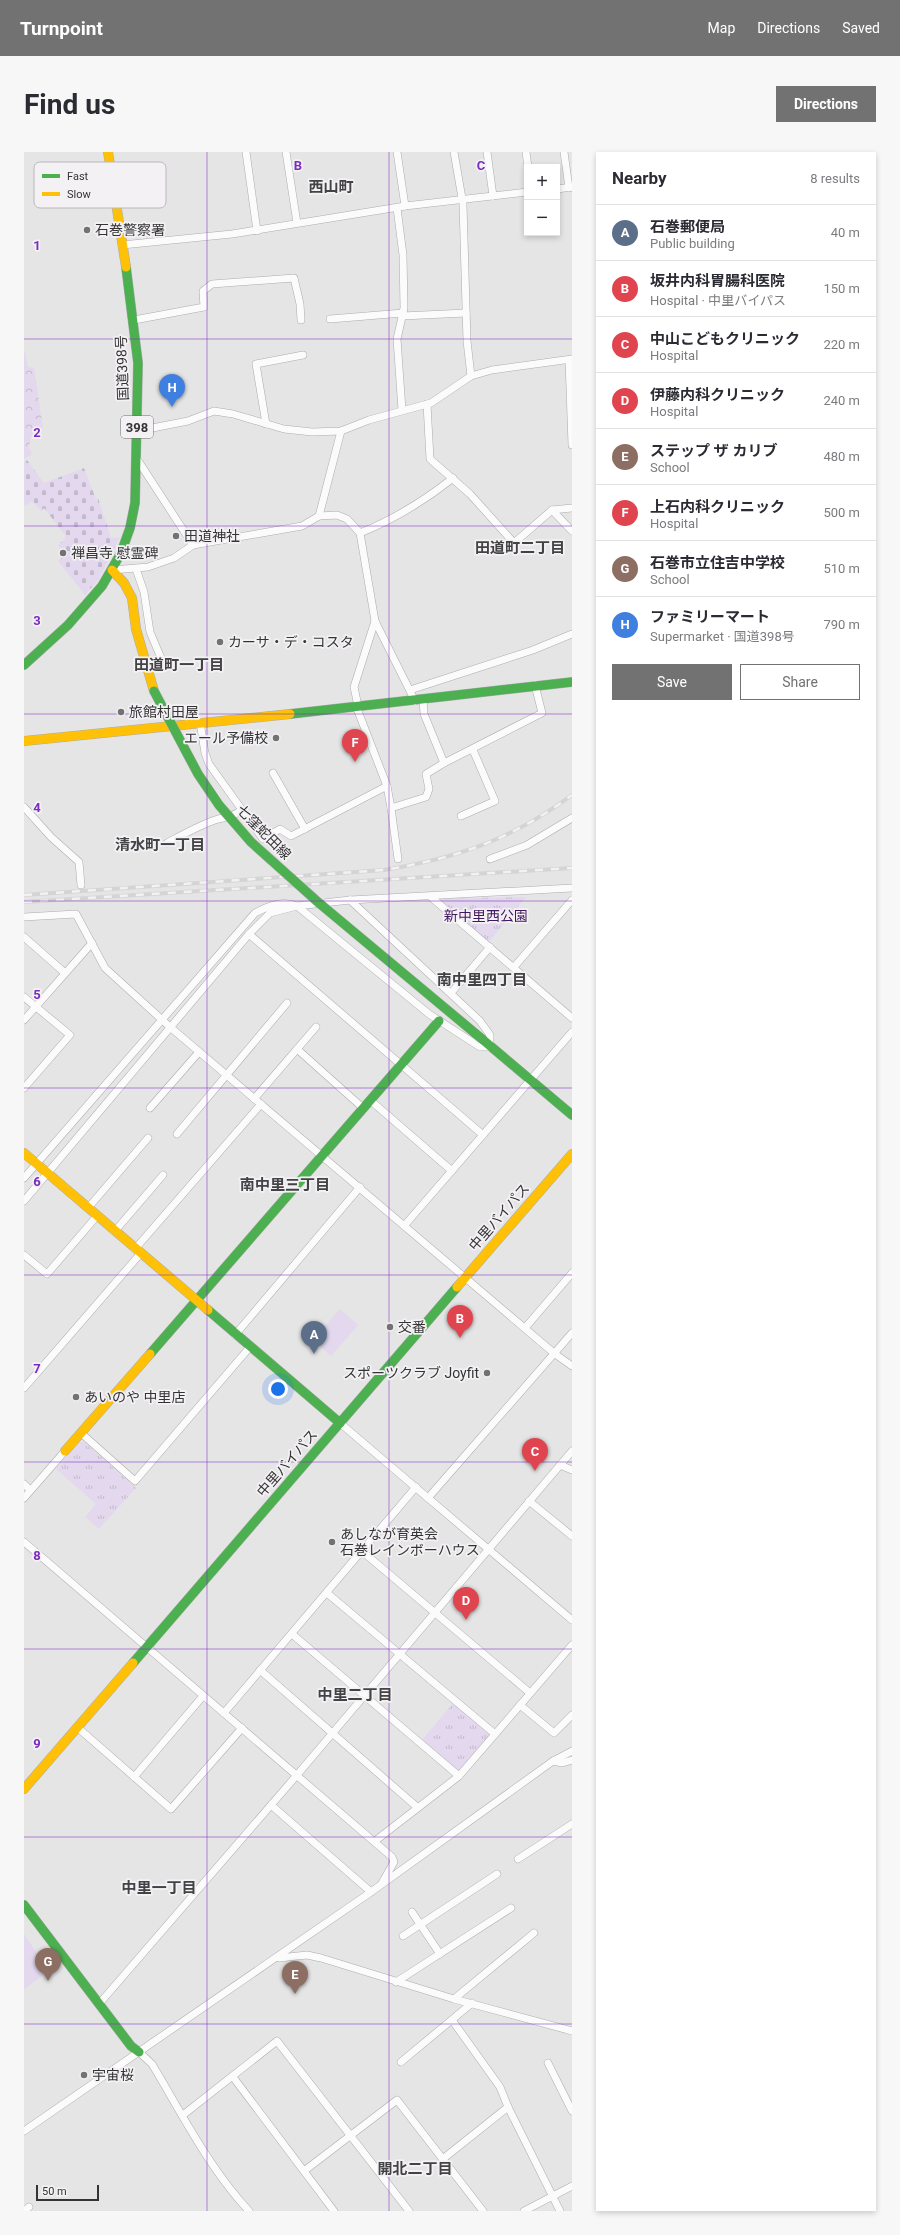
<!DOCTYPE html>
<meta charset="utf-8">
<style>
:root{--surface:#fff;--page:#f7f7f7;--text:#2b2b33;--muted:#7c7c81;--line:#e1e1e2;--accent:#737273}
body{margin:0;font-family:Roboto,"Noto Sans JP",sans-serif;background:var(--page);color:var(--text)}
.controls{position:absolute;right:12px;top:12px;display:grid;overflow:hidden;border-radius:0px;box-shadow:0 2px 6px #0003}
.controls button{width:36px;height:36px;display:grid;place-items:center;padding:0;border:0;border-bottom:1px solid var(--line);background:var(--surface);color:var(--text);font:20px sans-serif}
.scale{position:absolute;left:12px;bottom:10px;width:63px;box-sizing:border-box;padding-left:4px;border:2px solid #353435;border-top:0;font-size:11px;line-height:14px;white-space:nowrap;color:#353435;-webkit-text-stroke:3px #f3f1f4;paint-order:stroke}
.you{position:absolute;left:254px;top:1237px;width:14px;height:14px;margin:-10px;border:3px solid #fff;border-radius:50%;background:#1a73e8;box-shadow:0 0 0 6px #1a73e833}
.badge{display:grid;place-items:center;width:26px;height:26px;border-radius:50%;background:var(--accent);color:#fff;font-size:13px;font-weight:700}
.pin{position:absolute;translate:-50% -33px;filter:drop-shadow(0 1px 2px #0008)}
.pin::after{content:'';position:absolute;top:21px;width:14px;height:12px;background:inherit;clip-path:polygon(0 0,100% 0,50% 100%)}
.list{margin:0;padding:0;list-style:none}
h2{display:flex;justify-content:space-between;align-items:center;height:52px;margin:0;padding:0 16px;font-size:17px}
h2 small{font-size:13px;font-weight:400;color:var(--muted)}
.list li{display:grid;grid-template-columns:26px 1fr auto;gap:12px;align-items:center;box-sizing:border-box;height:56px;padding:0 16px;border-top:1px solid var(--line)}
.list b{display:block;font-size:15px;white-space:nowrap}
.list p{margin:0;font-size:13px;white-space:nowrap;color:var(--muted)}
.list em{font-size:13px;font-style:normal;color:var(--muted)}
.actions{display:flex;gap:8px;padding:12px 16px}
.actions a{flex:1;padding:9px 0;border:1px solid var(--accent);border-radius:0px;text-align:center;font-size:14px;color:var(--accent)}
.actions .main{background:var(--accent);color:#fff}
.map{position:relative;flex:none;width:548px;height:2059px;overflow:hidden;border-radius:0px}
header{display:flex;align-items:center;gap:24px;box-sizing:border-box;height:56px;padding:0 20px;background:var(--accent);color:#fff}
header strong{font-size:19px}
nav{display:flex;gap:22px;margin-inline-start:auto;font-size:14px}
.intro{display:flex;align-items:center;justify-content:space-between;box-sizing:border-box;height:96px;padding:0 24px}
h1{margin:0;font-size:28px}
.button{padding:10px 18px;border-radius:0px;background:var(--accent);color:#fff;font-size:14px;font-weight:700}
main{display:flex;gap:24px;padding:0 24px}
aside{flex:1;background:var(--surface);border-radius:0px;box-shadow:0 2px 6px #0003}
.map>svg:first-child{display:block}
.grass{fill:url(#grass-tufts)}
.forest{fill:url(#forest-crowns)}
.cemetery{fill:url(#cemetery-stones)}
.garden{fill:#e3d8ee}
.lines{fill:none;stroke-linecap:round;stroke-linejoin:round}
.street-casing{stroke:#adacad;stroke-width:8}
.fast-casing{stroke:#adacad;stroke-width:10}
.slow-casing{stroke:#adacad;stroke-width:10}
.street{stroke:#fbfbfb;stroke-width:7}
.fast{stroke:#4caf50;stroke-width:9}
.slow{stroke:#ffc107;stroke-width:9}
.rail-casing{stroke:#d5d4d5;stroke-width:4}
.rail{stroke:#f3f1f4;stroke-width:2.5;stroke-dasharray:8;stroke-linecap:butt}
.fast-bridge-casing{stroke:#adacad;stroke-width:10;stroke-linecap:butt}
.fast-bridge{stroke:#4caf50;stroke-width:9}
.grid{fill:none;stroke:#7b2cbf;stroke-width:1;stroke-opacity:0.55}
.poi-dot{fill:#737273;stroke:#f3f1f4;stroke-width:1.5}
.labels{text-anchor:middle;stroke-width:3.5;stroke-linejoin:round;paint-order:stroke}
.shield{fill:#f3f1f4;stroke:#6e6d6e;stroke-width:1}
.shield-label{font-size:13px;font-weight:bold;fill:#353435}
.poi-label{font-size:14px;fill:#353435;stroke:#f3f1f4;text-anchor:start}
.street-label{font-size:14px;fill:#353435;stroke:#f3f1f4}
.park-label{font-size:14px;fill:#41175f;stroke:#f3f1f4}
.neighbourhood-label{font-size:15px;font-weight:bold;fill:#434244;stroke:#f3f1f4}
.key{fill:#f3f1f4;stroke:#bab8bb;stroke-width:1}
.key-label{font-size:11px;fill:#353435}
.grid-label{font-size:13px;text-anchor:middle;font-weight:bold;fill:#7b2cbf;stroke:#f3f1f4;stroke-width:3.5;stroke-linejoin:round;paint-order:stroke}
</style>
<header>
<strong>Turnpoint</strong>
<nav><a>Map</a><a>Directions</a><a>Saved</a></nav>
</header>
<div class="intro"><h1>Find us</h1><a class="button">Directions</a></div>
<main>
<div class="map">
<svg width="548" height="2059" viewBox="0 0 548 2059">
<defs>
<pattern id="grass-tufts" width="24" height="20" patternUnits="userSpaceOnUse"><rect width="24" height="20" fill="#e3d8ee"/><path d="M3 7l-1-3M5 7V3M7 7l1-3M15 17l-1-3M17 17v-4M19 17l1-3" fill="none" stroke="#c3bacd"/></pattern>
<pattern id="forest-crowns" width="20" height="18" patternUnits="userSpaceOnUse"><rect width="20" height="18" fill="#e3d8ee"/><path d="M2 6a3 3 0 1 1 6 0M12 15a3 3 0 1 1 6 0" fill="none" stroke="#c3bacd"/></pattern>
<pattern id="cemetery-stones" width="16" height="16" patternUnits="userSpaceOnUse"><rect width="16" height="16" fill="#e3d8ee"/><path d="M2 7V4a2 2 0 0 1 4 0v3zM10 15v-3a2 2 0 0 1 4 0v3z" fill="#c3bacd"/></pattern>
</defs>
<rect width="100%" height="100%" fill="#e6e5e6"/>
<g class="grass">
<polygon points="502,745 464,791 412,747"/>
<polygon points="56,1290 60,1290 112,1336 75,1377 61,1365 72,1352 32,1317"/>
<polygon points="430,1550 468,1582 435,1621 397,1589"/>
</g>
<polygon class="forest" points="0,197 4,215 10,216 19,276 7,284 5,295 8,302 0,307"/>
<polygon class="cemetery" points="3,308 20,331 60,316 72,347 74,346 87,386 96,385 74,428 61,443 34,409 41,403 34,393 41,387 41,383 20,356 17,359 8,349 2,354 0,352 0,310"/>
<g class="garden">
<polygon points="316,1157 334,1173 307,1204 289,1188"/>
<polygon points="0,1782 25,1819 0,1837"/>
</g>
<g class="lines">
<g class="street-casing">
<g id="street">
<polyline points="222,0 233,79"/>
<polyline points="262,0 273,71"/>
<polyline points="373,0 381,54"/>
<polyline points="430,0 439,52 443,189 447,224"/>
<polyline points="463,0 469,44"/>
<polyline points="502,0 504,15"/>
<polyline points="540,0 545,36"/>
<polyline points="533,37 548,35"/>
<polyline points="373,56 379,103 380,156 373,187 378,258"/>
<polyline points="98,93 208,82 381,54 503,40"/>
<polyline points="378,164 442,161"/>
<polyline points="306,167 379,161"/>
<polyline points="110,168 180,155 179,139 188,132 270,126 276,152 277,168"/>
<polyline points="545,208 548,293"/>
<polyline points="403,252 406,307 446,342 490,391 528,358 548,356"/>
<polyline points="242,272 232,212 279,203"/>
<polyline points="113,279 164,269 190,259 209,262 260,277 288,280 317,279 345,268 407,251 447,224 468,218 548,207"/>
<polyline points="113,307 169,393"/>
<polyline points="528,358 548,379"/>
<polyline points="295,364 317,279"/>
<path d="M336 381C371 367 400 349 429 326"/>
<polyline points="112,417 120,440 126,480 140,513"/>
<polyline points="88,418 124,415 150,406 169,393 278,374 295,364 313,363 323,367 336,381 351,469 330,535 334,554"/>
<polyline points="351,469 391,549"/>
<polyline points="386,538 509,498 548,482"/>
<polyline points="399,548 400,562 420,611"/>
<polyline points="332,554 363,634"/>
<polyline points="176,570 181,601 185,612 239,687 256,677 267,684 363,634 367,656 402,645 405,637 402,622 420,611 518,561 511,533"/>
<polyline points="249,621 281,677"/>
<polyline points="0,655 27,685 55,710 57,733"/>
<polyline points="367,656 374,707"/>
<polyline points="437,664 471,649 449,598"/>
<path d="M143 691C158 683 174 674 191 668 201 665 209 665 218 658"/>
<polyline points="466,707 503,693 548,666"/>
<polyline points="407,745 548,866"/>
<polyline points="0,765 52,762 81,816 146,875 531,1202 548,1214"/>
<polyline points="225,782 459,983"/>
<polyline points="0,785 41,821"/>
<polyline points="490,815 548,748"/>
<polyline points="427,841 466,795"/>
<polyline points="0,845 46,883 0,936"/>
<polyline points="0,868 68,791"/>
<polyline points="273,897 339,956"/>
<polyline points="230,947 292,875"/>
<polyline points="346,948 428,1019"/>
<polyline points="126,956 175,900"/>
<polyline points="153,982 263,851"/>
<path d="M0 1026 231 761C244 754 259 748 273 754L405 862 456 895H466V883L456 869 326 748"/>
<polyline points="0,1049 225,782 246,761 273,754 326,748 548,736"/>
<polyline points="64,1056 124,986"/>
<polyline points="380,1074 548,880"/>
<polyline points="91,1079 139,1023"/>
<polyline points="111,1097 237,952"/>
<polyline points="0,1103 23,1122 73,1064"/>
<polyline points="501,1176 548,1121"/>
<polyline points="211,1183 336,1035"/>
<polyline points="0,1236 117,1101"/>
<polyline points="316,1271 404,1346 548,1181"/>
<polyline points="57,1281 111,1329 226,1195"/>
<polyline points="536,1313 548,1318"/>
<polyline points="0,1332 6,1338"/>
<polyline points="0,1346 41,1299"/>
<polyline points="404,1346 548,1468"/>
<polyline points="505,1349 548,1384"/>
<polyline points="0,1390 368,1705 370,1710 358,1731"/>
<polyline points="339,1400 506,1541"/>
<polyline points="303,1441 471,1582"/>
<polyline points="268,1482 435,1624"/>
<polyline points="236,1518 393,1655"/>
<polyline points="496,1553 530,1581 548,1563"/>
<polyline points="200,1561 392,1335"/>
<polyline points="53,1575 147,1657 218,1576"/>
<polyline points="529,1609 538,1611 548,1608"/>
<polyline points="110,1625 179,1544"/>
<polyline points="247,1653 347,1740"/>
<polyline points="351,1689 435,1624 548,1493"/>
<polyline points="494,1707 548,1672"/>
<polyline points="388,1760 416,1802"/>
<polyline points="379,1784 473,1722"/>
<polyline points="255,1806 283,1803 297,1806 430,1847 548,1879"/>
<polyline points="372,1830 487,1756"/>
<polyline points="430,1847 510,1781"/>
<polyline points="75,1852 273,1623 548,1299"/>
<polyline points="428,1868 476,1935 484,1955 536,2059"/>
<path d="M115 1900 128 1912C158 1962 185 2016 225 2059"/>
<polyline points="377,1910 448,1851"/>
<polyline points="524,1911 548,1959"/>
<polyline points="209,1925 310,2059"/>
<polyline points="159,1963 253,1889 385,2059"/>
<polyline points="0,1979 347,1740 529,1609 548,1599"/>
<polyline points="420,2006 484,1955"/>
<polyline points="280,2019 373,1948 459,2059"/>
<polyline points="0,2059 5,2055"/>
<polyline points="500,2059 548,2034"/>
</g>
</g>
<g class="fast-casing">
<g id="fast">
<polyline points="0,513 44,473 78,434 97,401 106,376 111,351 114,211 102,115"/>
<polyline points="266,562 548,530"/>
<polyline points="458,887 548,963"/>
<polyline points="184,1158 316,1271"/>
<polyline points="126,1202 415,869"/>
<polyline points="109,1511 433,1135"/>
<polyline points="0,1753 107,1894 115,1900"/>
</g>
</g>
<g class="slow-casing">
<g id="slow">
<polyline points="84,0 102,115"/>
<polyline points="88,418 100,431 108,446 112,477 130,539"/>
<polyline points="0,589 266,562"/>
<polyline points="0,1001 184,1158"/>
<polyline points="433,1135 548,1002"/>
<polyline points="41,1299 126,1202"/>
<polyline points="0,1637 109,1511"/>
</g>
</g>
<use href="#street" class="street"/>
<use href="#fast" class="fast"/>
<use href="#slow" class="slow"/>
<g class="rail-casing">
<g id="rail">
<path d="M0 743 360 718C433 706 487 688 548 643"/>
<polyline points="0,750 548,716"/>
</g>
</g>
<use href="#rail" class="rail"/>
<g class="fast-bridge-casing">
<polyline id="fast-bridge" points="130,539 174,622 195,653 227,690 295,751 458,887"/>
</g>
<use href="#fast-bridge" class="fast-bridge"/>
</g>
<path class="grid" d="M183 0V2059M365 0V2059M0 187H548M0 374H548M0 562H548M0 749H548M0 936H548M0 1123H548M0 1310H548M0 1497H548M0 1685H548M0 1872H548"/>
<g class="poi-dot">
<circle cx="63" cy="78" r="4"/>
<circle cx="152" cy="384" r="4"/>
<circle cx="39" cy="401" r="4"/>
<circle cx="196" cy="490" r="4"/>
<circle cx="97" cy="560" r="4"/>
<circle cx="252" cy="586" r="4"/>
<circle cx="366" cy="1175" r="4"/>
<circle cx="463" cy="1221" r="4"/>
<circle cx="52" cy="1245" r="4"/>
<circle cx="308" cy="1390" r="4"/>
<circle cx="60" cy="1923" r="4"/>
</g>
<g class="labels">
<rect class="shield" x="97" y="264" width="32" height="22" rx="3"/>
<g class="shield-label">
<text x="113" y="280">398</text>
</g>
<g class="poi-label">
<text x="71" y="83">石巻警察署</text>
<text x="160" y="389">田道神社</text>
<text x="47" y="406">禅昌寺 慰霊碑</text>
<text x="204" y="495">カーサ・デ・コスタ</text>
<text x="105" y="565">旅館村田屋</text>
<text x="244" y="591" text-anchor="end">エール予備校</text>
<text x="374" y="1180">交番</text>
<text x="455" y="1226" text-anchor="end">スポーツクラブ Joyfit</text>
<text x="60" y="1250">あいのや 中里店</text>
<text x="316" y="1387">あしなが育英会<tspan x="316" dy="16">石巻レインボーハウス</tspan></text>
<text x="68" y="1928">宇宙桜</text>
</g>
<g class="street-label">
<text transform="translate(98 216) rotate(-92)" y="5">国道398号</text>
<text transform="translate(240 680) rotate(45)" y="5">七窪蛇田線</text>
<text transform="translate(475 1065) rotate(-49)" y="5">中里バイパス</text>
<text transform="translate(263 1311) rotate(-49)" y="5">中里バイパス</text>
</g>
<g class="park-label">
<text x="462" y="769">新中里西公園</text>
</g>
<g class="neighbourhood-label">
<text x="307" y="40">西山町</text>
<text x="496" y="401">田道町二丁目</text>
<text x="155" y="518">田道町一丁目</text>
<text x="136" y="698">清水町一丁目</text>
<text x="458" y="833">南中里四丁目</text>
<text x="261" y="1038">南中里三丁目</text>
<text x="331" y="1548">中里二丁目</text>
<text x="135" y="1741">中里一丁目</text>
<text x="391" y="2022">開北二丁目</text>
</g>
</g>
<rect x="10" y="10" width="132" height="46" rx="6" class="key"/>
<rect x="18" y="22" width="18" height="4" fill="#4caf50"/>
<rect x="18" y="40" width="18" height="4" fill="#ffc107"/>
<g class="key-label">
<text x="43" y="28">Fast</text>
<text x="43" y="46">Slow</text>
</g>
<g class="grid-label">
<text x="274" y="18">B</text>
<text x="457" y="18">C</text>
<text x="13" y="98">1</text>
<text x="13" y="285">2</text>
<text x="13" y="473">3</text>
<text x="13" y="660">4</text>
<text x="13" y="847">5</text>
<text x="13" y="1034">6</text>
<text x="13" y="1221">7</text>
<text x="13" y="1408">8</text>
<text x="13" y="1596">9</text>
</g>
</svg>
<div class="controls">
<button>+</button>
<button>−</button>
</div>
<div class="scale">50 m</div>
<div class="you"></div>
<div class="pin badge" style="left:290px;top:1202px;background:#5c6f8a">A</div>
<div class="pin badge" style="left:436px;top:1186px;background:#e0444e">B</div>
<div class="pin badge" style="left:511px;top:1319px;background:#e0444e">C</div>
<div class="pin badge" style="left:442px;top:1468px;background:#e0444e">D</div>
<div class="pin badge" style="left:271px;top:1842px;background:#8d6e63">E</div>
<div class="pin badge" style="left:331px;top:610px;background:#e0444e">F</div>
<div class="pin badge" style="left:24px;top:1829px;background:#8d6e63">G</div>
<div class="pin badge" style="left:148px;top:255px;background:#3f7fe0">H</div>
</div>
<aside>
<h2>Nearby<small>8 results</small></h2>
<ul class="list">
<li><span class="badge" style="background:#5c6f8a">A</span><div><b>石巻郵便局</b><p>Public building</p></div><em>40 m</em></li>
<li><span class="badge" style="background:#e0444e">B</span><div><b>坂井内科胃腸科医院</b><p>Hospital · 中里バイパス</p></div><em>150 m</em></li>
<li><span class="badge" style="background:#e0444e">C</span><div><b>中山こどもクリニック</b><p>Hospital</p></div><em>220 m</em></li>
<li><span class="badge" style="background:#e0444e">D</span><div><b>伊藤内科クリニック</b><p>Hospital</p></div><em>240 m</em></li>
<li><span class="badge" style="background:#8d6e63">E</span><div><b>ステップ ザ カリブ</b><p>School</p></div><em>480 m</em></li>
<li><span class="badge" style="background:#e0444e">F</span><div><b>上石内科クリニック</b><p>Hospital</p></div><em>500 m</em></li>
<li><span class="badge" style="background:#8d6e63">G</span><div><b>石巻市立住吉中学校</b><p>School</p></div><em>510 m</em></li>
<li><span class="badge" style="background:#3f7fe0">H</span><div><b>ファミリーマート</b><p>Supermarket · 国道398号</p></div><em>790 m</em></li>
</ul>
<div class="actions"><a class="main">Save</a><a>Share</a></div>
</aside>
</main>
